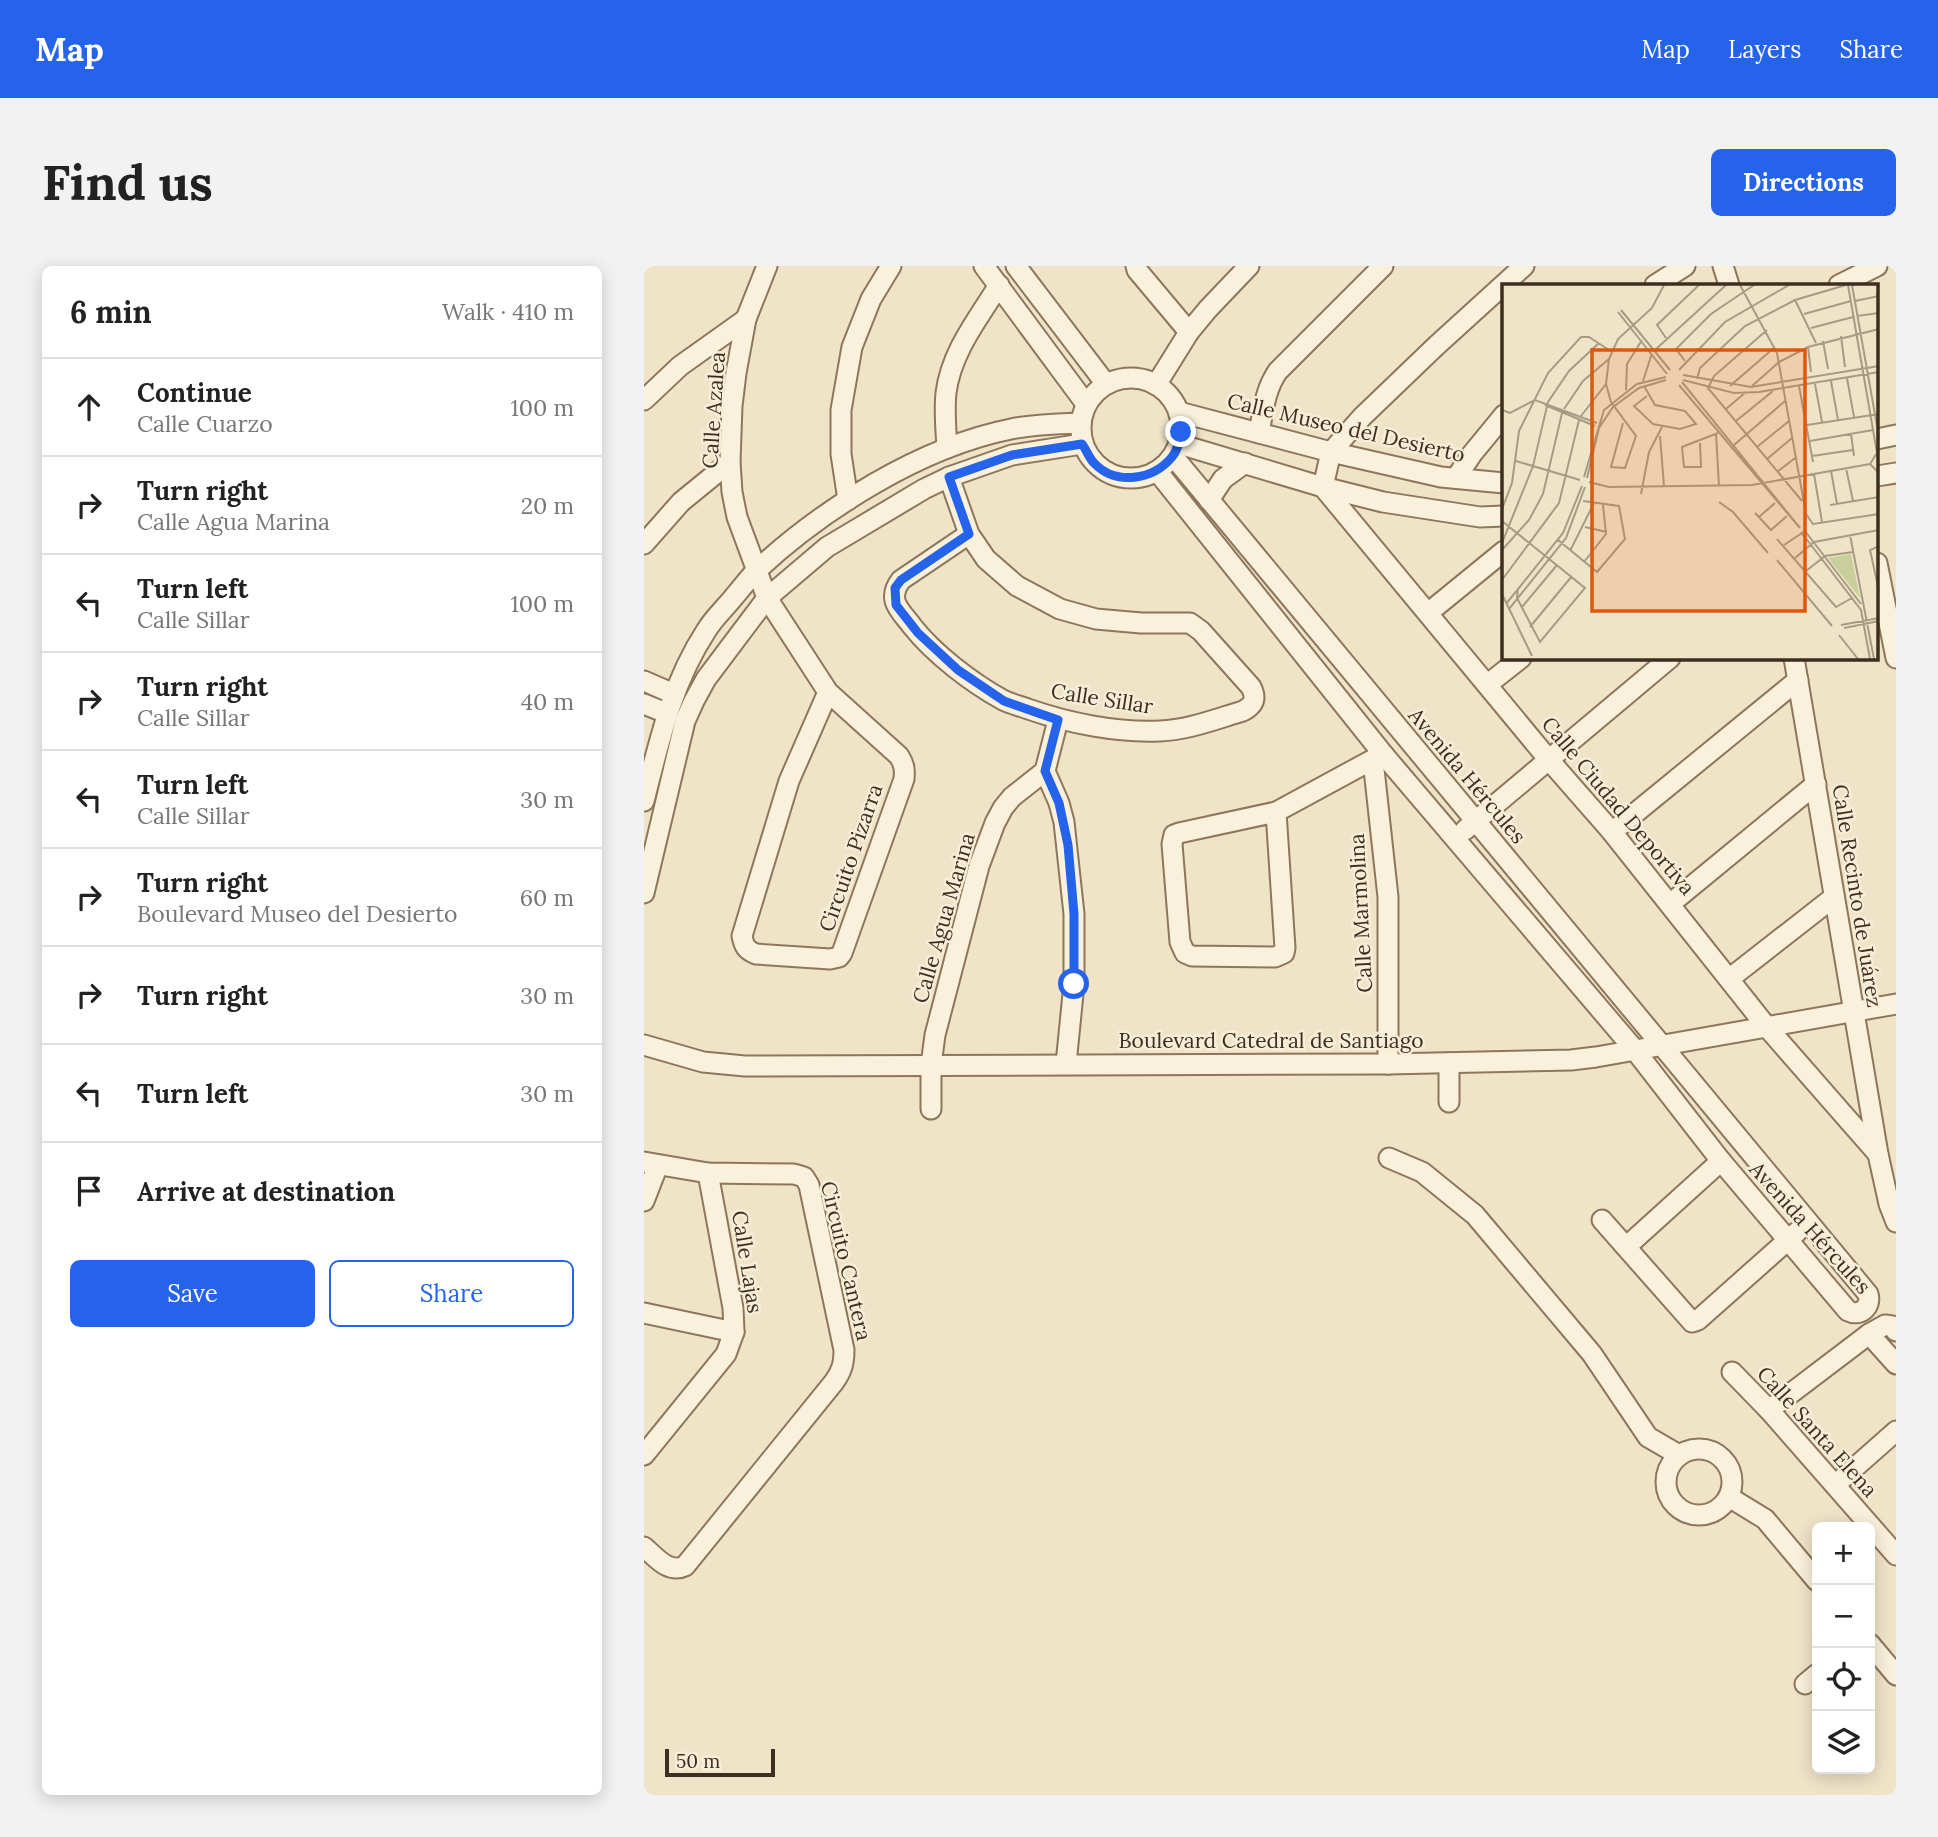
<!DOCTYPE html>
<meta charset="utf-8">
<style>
:root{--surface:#fff;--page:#f2f2f2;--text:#222;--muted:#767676;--line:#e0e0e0;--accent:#2563eb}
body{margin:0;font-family:Lora,serif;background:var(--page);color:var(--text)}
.controls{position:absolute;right:21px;bottom:21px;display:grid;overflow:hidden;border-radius:10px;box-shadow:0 4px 18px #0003}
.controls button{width:63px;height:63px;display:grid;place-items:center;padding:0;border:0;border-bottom:2px solid var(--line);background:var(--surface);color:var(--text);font:35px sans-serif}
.scale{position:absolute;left:21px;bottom:18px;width:110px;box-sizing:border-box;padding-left:7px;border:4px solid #3d2e20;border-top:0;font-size:19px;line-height:24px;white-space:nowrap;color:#3d2e20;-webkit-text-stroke:5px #f7eed8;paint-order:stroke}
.stop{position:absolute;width:21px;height:21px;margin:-16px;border:5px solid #2563eb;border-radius:50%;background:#fff}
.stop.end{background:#2563eb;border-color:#fff;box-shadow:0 2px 7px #0008}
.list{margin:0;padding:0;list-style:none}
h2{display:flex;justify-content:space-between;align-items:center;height:91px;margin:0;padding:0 28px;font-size:30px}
h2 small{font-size:23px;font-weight:400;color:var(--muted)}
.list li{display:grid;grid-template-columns:46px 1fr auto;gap:21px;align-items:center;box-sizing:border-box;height:98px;padding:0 28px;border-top:2px solid var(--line)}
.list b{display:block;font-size:26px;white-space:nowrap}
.list p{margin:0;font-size:23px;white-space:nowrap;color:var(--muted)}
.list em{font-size:23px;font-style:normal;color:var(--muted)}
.actions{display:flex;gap:14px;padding:21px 28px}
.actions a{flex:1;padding:16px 0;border:2px solid var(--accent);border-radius:10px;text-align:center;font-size:24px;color:var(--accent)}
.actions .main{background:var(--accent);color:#fff}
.icon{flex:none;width:38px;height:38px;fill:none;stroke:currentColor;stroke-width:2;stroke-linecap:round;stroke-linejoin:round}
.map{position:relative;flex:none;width:1252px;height:1529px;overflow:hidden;border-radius:10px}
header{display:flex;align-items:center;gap:42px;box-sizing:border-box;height:98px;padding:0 35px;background:var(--accent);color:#fff}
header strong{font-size:33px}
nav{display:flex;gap:38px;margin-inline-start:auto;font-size:24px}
.intro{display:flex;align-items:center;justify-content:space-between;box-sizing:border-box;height:168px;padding:0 42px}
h1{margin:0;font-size:49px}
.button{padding:18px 32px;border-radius:10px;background:var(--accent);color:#fff;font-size:24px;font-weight:700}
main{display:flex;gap:42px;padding:0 42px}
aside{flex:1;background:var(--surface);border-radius:10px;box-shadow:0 4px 18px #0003}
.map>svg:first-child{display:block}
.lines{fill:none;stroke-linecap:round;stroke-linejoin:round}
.minor-casing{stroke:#8d765c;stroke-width:23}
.minor{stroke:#faf1dc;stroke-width:19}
.route{stroke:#2563eb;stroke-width:9}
.labels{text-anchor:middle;stroke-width:5;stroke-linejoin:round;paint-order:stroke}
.street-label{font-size:21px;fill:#3d2e20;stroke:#f7eed8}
.inset-road{fill:none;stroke:#a89b85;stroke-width:2}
.view{fill:#df570d;fill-opacity:0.15;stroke:#df570d;stroke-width:3.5}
.inset-edge{fill:none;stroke:#3d2e20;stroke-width:3.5}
</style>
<header>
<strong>Map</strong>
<nav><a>Map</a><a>Layers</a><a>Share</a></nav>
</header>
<div class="intro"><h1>Find us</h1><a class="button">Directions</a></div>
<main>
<aside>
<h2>6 min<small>Walk · 410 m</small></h2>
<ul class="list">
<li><svg class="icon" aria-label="ahead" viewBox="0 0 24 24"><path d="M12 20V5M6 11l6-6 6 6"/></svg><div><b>Continue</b><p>Calle Cuarzo</p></div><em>100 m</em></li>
<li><svg class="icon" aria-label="right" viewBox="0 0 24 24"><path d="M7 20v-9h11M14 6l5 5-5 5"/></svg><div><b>Turn right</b><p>Calle Agua Marina</p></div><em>20 m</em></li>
<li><svg class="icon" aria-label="left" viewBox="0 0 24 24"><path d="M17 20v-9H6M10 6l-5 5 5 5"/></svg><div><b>Turn left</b><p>Calle Sillar</p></div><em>100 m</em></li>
<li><svg class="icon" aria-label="right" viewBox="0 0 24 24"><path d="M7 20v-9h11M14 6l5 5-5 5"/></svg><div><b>Turn right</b><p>Calle Sillar</p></div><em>40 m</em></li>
<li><svg class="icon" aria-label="left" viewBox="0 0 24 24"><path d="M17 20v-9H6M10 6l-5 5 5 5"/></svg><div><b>Turn left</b><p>Calle Sillar</p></div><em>30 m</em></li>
<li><svg class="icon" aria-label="right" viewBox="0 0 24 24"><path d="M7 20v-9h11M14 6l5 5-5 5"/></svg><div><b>Turn right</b><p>Boulevard Museo del Desierto</p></div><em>60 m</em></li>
<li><svg class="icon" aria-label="right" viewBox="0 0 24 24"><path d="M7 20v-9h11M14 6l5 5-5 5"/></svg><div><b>Turn right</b></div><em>30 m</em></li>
<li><svg class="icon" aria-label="left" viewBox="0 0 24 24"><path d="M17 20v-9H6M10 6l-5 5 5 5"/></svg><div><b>Turn left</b></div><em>30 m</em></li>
<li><svg class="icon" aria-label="arrive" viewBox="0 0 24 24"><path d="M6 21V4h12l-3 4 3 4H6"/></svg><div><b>Arrive at destination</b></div></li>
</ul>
<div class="actions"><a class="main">Save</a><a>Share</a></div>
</aside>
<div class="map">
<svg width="1252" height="1529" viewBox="0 0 1252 1529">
<rect width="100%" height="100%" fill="#f0e4c8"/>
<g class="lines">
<g class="minor-casing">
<g id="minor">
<path d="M123 0 102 53 92 107 88 140 86 196 88 226 93 251 123 332 184 426 255 490C260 498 261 503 260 513L198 687 195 691 186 693 112 688C102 684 100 680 98 670L145 515 184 426"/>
<polyline points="340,0 442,138"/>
<polyline points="372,0 462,118"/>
<polyline points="492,0 493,4 545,66"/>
<polyline points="880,0 792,80 718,151 687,186 679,221 905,494 968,566 1122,760 1234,888"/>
<polyline points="1079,0 1085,19"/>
<polyline points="1011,19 1041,0"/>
<polyline points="1195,19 1233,0"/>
<circle cx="487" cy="162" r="50"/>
<polyline points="512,119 545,66 564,43 605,0"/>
<polyline points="0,134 36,100 102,53"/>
<polyline points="535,146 687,186 797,211 860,217"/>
<path d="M615 167C619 146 621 123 634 105L739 0"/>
<polyline points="1233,173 1252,169"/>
<polyline points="535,178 679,221 739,236 836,251 860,250"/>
<path d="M303 182C302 164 300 145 302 127 307 86 334 53 355 19"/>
<path d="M513 205 739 488 990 783 1077 895 1204 1045C1216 1051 1228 1041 1224 1028L529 190"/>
<polyline points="1233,210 1252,207"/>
<path d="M305 211 325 268 342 293 373 320 416 343 452 353 497 357H546L557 365 607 421C613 433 610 439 599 445 572 453 544 464 516 465 473 467 424 457 384 443 376 440 367 438 359 434 328 417 290 388 268 360 256 344 242 334 257 314L325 268"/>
<polyline points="812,212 828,188 860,149"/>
<polyline points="204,234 197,188 197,144 208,81 227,33 247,0"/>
<polyline points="565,234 579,213 601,197"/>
<polyline points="0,278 37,236 86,196"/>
<polyline points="1233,297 1252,392"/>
<polyline points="784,347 860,285"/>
<polyline points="1150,392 1234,888 1245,938 1252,956"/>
<polyline points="0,415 30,428"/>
<polyline points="844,418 877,392"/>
<polyline points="0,438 22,447"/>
<polyline points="729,494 744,631 744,798"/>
<polyline points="401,505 415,537 420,556 430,648 430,718 422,798"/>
<path d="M0 535C15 476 28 417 62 365 69 353 80 343 89 332 97 323 104 313 113 304 180 242 277 181 367 163 390 158 413 158 436 157"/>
<polyline points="632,546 641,682 640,687 631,691 548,690 541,687 536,676 528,578 530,569 535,567 632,546 739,488"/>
<polyline points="821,564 1026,392"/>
<polyline points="968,566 1154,414"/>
<polyline points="0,627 41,455 50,435 62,413 123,332 183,281 280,223 305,211 368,189 438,178"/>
<polyline points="1026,638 1172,518"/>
<polyline points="1085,713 1190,631"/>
<polyline points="0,779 59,796 101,800 744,798 927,794 952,791 1252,738"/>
<polyline points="805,797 805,836"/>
<polyline points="287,843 287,799 291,769 335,600 351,557 359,542 368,531 401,505 414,454"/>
<polyline points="745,892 778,906 831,949 948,1088 1004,1171 1035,1189"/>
<path d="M0 896 64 907 150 908 160 911 165 919 200 1084C200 1097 198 1105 190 1116L41 1300C24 1308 12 1291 0 1281"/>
<polyline points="0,935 14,899"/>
<polyline points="958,954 1048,1056 1054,1054 1153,966"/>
<polyline points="982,981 1077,895"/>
<polyline points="0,1047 90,1066"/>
<polyline points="1225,1068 1252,1098"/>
<polyline points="1088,1106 1125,1144 1252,1289"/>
<polyline points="1125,1144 1225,1068 1241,1059 1248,1060 1252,1065"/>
<circle cx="1055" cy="1216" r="33"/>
<polyline points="0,1189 82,1088 90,1066 89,1042 64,907"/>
<polyline points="1191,1219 1252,1165"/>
<polyline points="1085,1231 1121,1253 1173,1315"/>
<polyline points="1226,1378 1252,1409"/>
<polyline points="1161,1418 1173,1408"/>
</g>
</g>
<use href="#minor" class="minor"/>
</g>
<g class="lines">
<path class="route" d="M430 718V648L424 579 415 537 401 505 414 454 360 435 314 404 274 367 252 339 251 322 257 314 325 268 305 211 368 189 438 178C442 183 445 192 450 197 472 220 509 214 528 191 534 184 535 175 537 166"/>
</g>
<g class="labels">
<g class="street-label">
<text transform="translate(70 144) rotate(-86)" y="7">Calle Azalea</text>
<text transform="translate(702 162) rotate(13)" y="7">Calle Museo del Desierto</text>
<text transform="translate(458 433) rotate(9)" y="7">Calle Sillar</text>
<text transform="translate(823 510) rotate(50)" y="7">Avenida Hércules</text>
<text transform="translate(974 540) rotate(50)" y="7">Calle Ciudad Deportiva</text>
<text transform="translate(207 592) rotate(-71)" y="7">Circuito Pizarra</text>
<text transform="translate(1213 630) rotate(81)" y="7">Calle Recinto de Juárez</text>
<text transform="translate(717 647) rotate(-93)" y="7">Calle Marmolina</text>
<text transform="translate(300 652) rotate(-74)" y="7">Calle Agua Marina</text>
<text x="627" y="782">Boulevard Catedral de Santiago</text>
<text transform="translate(1166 962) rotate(48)" y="7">Avenida Hércules</text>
<text transform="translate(202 995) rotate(77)" y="7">Circuito Cantera</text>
<text transform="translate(103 996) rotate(81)" y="7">Calle Lajas</text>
<text transform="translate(1173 1166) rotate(48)" y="7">Calle Santa Elena</text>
</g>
</g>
<g transform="translate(858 18)">
<rect width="376" height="376" fill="#f0e4c8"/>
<path d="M349 270 358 314 326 274Z" fill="#c9cf9b"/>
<path class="inset-road" d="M238 1 275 69 304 230 311 240 377 230M346 1 375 169M350 1 377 153M293 16 314 59M353 17 377 12M119 26 168 86M116 28 165 90M302 30 349 17M355 32 377 29M309 44 351 33M265 46 212 92 206 104 300 217M339 52 343 83M164 54 155 41 197 1M321 57 326 85M306 63 309 88M153 66 224 1M183 77 174 65 209 30 252 1M177 86 223 38 287 1M181 91 249 103 377 82M345 94 352 133M195 95 198 84 243 42 293 16 344 1M181 96 232 109 257 108 377 88M141 97 150 69M329 97 336 136M313 100 320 138M177 101 298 244 180 98M142 102 153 121 183 127 194 140 178 145 151 140 132 122 145 112M228 102 273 63M250 102 277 78 306 63 377 45M297 102 311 178M124 106 125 80 140 56M43 121 93 142M62 125 81 97 107 75M224 125 244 108M0 126 8 129 33 116 95 139M79 132 104 100M234 137 271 107M121 139 109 183 123 184 134 152 109 118 104 100 107 75 116 55 150 24 162 1M305 141 377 130M214 150 217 202M349 150 352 172M158 152 162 202M308 157 371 146M198 159 199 183H182L180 163 216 149M232 161 283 117M255 163 287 137M375 169 368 180 377 189M310 172 351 166M265 175 290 154M14 177 78 196M344 184 351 217M329 187 335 220M275 188 293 174M312 190 320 238M82 193 102 126 135 100 164 93M85 194 97 144 111 123 137 104 164 96M87 198 107 203 250 201 368 180M139 210 147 168 160 143M217 218 231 228 266 269M328 221 377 213M0 225 10 199 17 147 46 89 79 53H87L110 68M253 229 269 246 285 232M257 233 273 219M0 237 83 304 38 358 15 314 16 305M83 243 105 248M299 248 359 326 368 375M348 251 372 375M275 255 334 323 350 314M56 256 95 288 123 255 117 222 81 217M0 259 31 182 46 118 67 87 97 59M282 261 303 247 359 320M377 262 368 266 377 307M0 266 27 236 41 210 60 129M68 267 92 219M293 274 312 258 377 246M275 276 330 342M82 278 104 250 101 221M304 287 323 272 351 268M0 296 57 219 77 136M0 310 30 372M4 320 61 249 80 202M20 323 55 281M7 325 64 254 83 203M339 341 377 334M28 343 70 292M342 344 377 337M337 351 356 375"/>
<path class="view" d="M90 66H303V327H90Z"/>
<rect width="376" height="376" class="inset-edge"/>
</g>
</svg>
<div class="controls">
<button>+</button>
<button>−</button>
<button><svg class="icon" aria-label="locate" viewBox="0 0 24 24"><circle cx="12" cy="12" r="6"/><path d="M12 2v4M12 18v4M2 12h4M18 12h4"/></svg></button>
<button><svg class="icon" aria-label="layers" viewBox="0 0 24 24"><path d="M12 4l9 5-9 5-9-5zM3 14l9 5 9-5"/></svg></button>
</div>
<div class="scale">50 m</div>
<div class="stop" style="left:430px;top:718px"></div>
<div class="stop end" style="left:537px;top:166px"></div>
</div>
</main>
